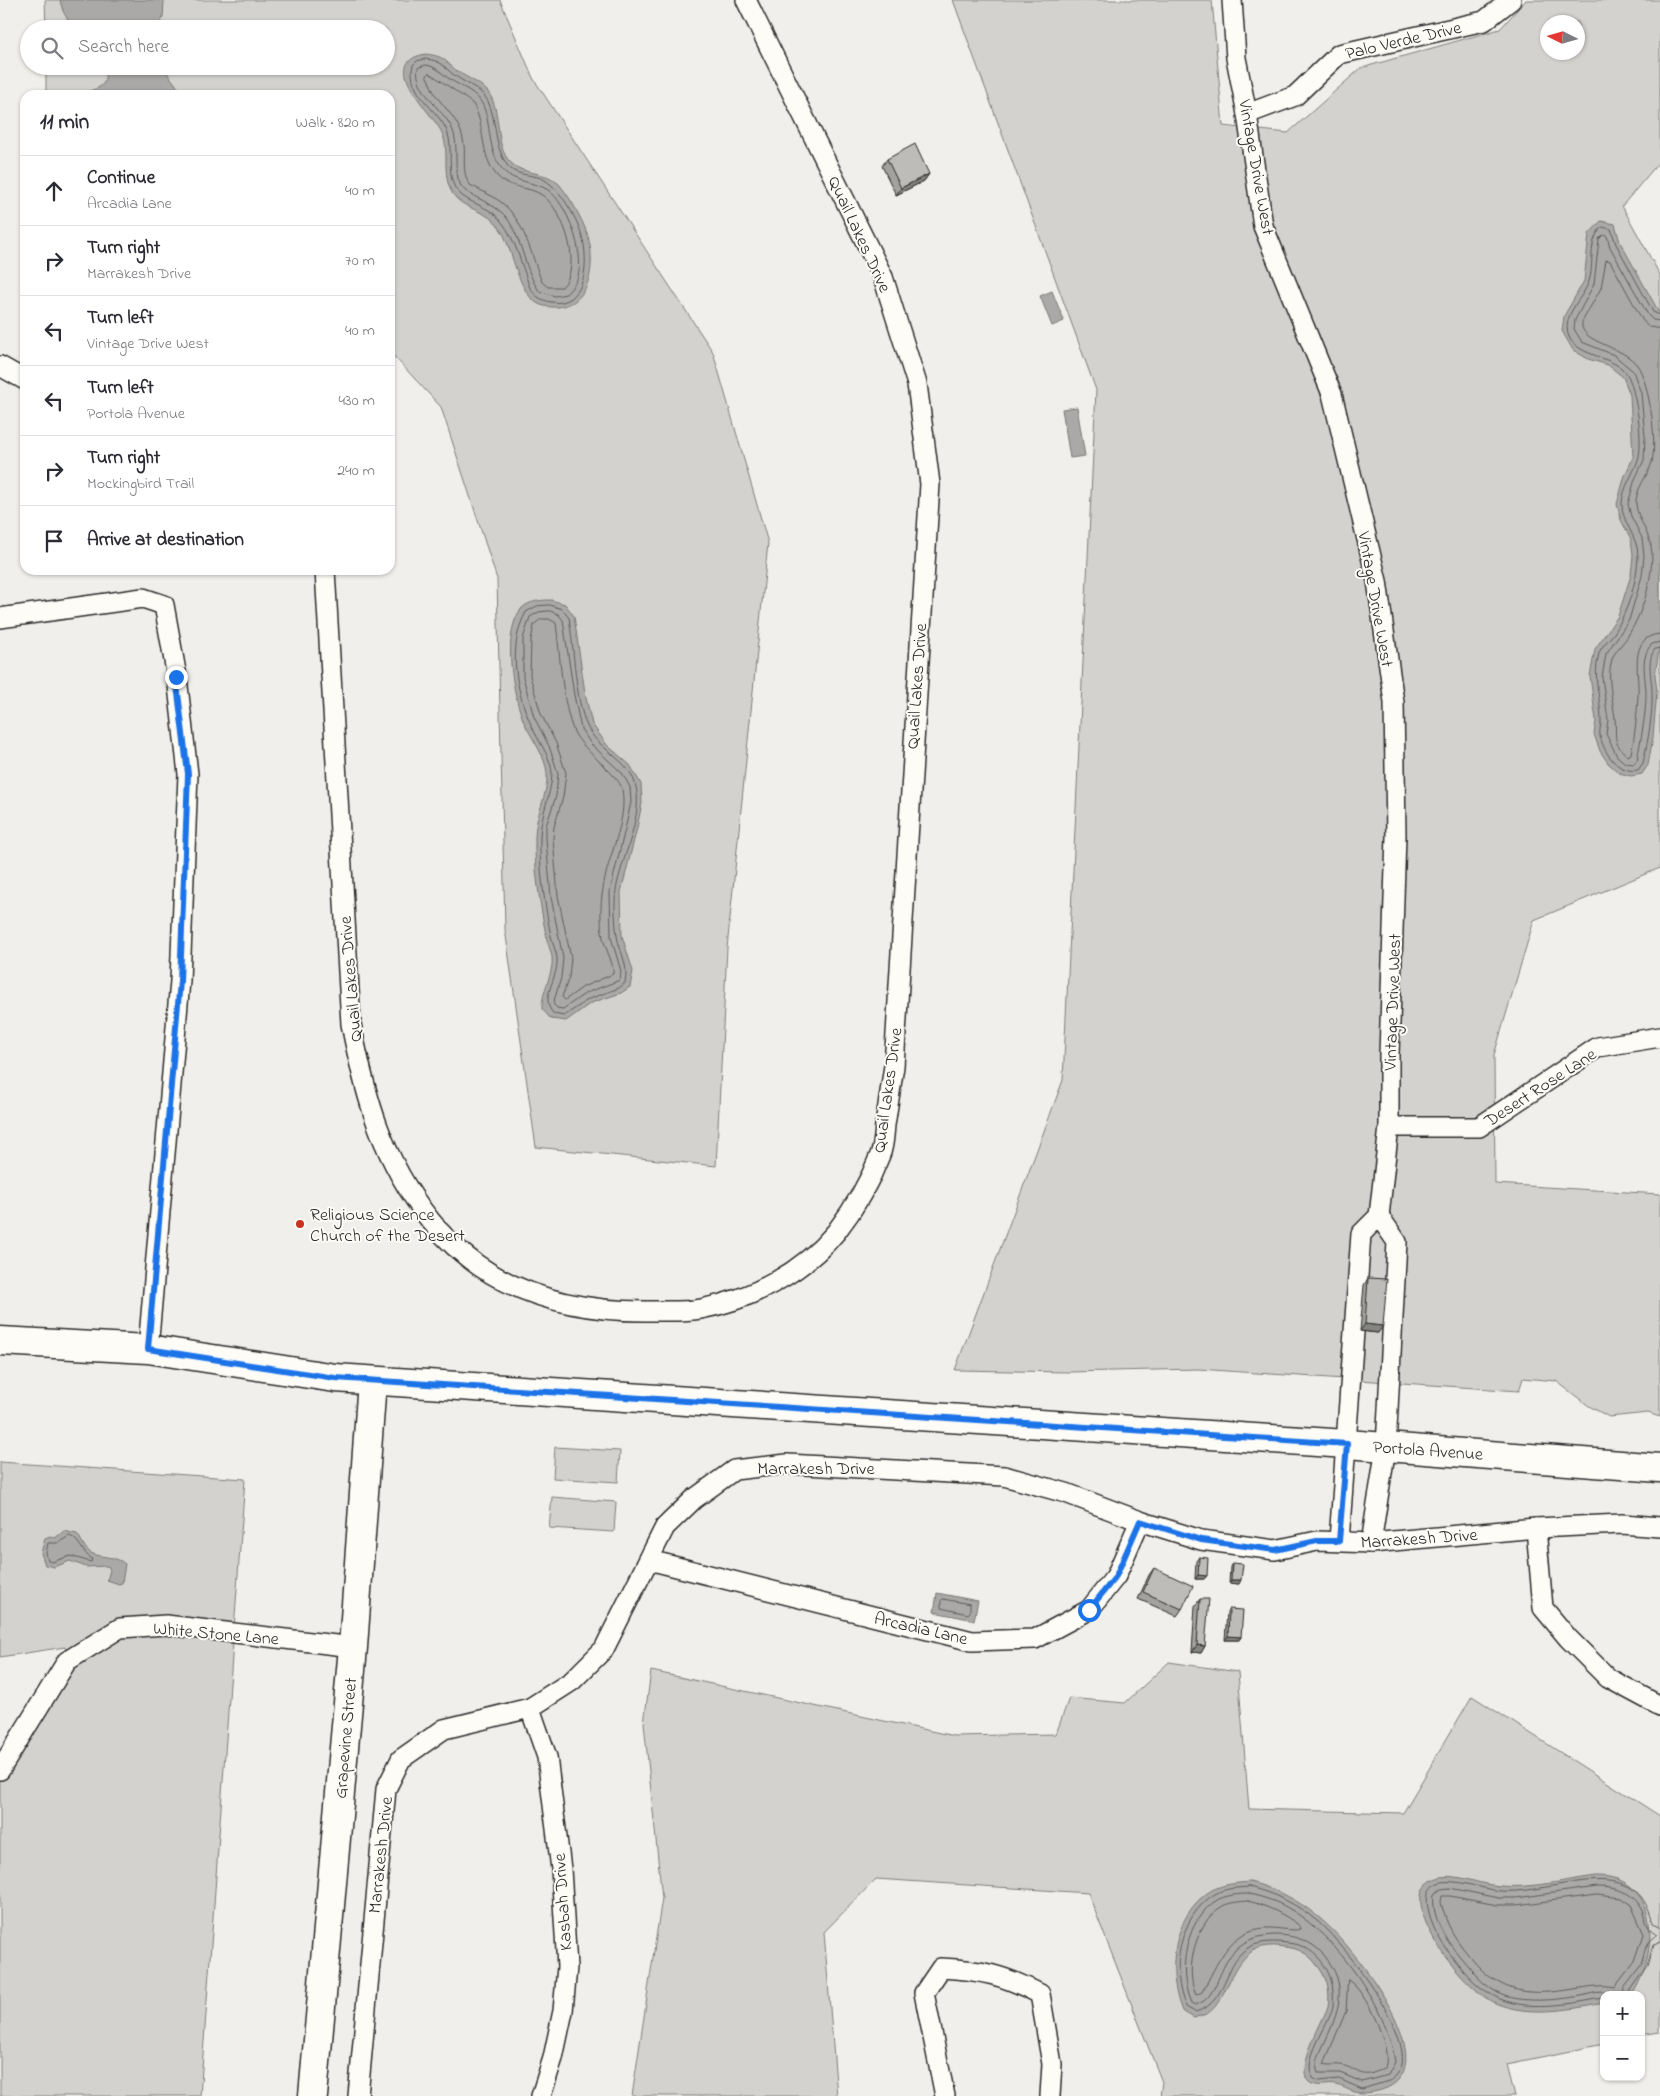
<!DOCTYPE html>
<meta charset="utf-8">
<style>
:root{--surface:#fff;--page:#f7f7f7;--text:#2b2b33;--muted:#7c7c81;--line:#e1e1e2}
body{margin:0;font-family:"Indie Flower",sans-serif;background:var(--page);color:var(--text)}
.controls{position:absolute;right:15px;bottom:15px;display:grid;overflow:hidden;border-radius:10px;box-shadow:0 1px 4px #0004}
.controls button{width:45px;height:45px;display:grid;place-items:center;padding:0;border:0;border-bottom:1px solid var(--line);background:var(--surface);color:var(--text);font:25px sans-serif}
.compass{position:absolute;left:1540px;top:15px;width:45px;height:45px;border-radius:50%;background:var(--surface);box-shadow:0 1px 4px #0004;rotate:275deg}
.stop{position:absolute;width:15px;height:15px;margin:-11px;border:4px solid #1a73e8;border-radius:50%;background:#fff}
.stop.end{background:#1a73e8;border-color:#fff;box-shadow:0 1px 5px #0008}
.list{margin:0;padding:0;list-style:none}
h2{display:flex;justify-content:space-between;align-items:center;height:65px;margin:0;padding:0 20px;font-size:21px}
h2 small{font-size:16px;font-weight:400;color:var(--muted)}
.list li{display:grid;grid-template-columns:32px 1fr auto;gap:15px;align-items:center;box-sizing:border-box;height:70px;padding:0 20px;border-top:1px solid var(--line)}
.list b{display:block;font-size:19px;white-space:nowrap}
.list p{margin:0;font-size:16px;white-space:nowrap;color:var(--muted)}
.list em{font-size:16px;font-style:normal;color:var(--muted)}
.icon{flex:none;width:28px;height:28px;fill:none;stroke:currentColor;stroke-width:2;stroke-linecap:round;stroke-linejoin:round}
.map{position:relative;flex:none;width:1660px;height:2096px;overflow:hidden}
.search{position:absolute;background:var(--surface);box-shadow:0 1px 4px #0004;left:20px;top:20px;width:375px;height:55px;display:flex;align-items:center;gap:12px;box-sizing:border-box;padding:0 18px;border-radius:28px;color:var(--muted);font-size:19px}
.panel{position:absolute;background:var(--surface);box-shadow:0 1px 4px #0004;left:20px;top:90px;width:375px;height:485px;border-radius:15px}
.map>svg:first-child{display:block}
.green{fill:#d3d2cf;stroke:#7f7e7d;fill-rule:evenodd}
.water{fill:#aaa9a7;stroke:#777775}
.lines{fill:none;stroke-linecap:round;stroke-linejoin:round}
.shore{stroke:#5e5d5d;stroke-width:1}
.street-casing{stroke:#2b2b2b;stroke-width:22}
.secondary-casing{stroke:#2b2b2b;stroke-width:31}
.street{stroke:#fdfcf7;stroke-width:19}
.secondary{stroke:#fdfcf7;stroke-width:28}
.wall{fill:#a3a29e;stroke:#2b2b2b}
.shaded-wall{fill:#848481;stroke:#2b2b2b}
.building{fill:#bdbcb8;stroke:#2b2b2b}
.route{stroke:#1a73e8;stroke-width:6}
.poi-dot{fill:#c8321e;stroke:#fdfcf7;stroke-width:2}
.labels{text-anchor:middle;stroke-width:4;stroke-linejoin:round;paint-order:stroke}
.street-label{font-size:18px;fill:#2b2b2b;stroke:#fdfcf7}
.poi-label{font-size:18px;fill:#2b2b2b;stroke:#fdfcf7;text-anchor:start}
</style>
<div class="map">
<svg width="1660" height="2096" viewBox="0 0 1660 2096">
<rect width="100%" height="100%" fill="#f0efeb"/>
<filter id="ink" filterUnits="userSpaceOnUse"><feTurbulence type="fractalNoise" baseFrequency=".02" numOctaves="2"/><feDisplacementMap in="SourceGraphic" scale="10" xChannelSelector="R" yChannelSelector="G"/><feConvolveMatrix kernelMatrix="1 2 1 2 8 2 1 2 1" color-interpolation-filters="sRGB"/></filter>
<g filter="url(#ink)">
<g class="green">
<polygon points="45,0 500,0 533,78 713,352 768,543 727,948 716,1166 536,1147 505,929 497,579 441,407 390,352 390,95 46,95 46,66 386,66 386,29 46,29"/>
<path d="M953 0H1212L1223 126 1288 133 1361 68 1500 29 1526 0H1660V161L1622 206 1660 275V868L1534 920 1494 1055 1495 1184 1660 1194V1417L1648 1413 1609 1417 1589 1406 1556 1381 1523 1378 1519 1391 1198 1369 1069 1372 955 1370 1063 1080 1096 390ZM1548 22H1578V52H1548Z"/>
<polygon points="555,1447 620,1451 618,1482 553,1478"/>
<polygon points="0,1462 245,1479 200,2096 0,2096 0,1781 69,1664 65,1647 0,1657"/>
<polygon points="552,1497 616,1502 614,1532 549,1528"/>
<polygon points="1169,1662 1238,1672 1249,1809 1403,1813 1472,1696 1660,1816 1660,2033 1641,2036 1641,1995 1604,1995 1604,2044 1507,2064 1515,2096 1160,2096 1162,2082 1088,1893 876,1879 824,1932 837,2096 632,2096 662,1898 644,1723 651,1671 954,1736 1056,1734 1069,1698 1125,1703"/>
</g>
<g class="water">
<polygon points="60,0 164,0 163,18 156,29 73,29 63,11"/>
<path d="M426 54C447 57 443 60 457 71 467 78 481 83 488 92 503 112 493 145 511 163 524 176 546 170 559 184 570 197 581 217 587 233 598 267 589 315 544 306 517 300 514 247 499 227 488 211 467 210 456 198 439 179 451 153 442 133 434 114 375 62 426 54Z"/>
<path d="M103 66H162L182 93 188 95H77C93 89 112 89 103 66Z"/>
<polygon points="1601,221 1615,224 1620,242 1660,314 1660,643 1655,675 1657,691 1653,737 1648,765 1642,774 1631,776 1619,773 1608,763 1600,751 1594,734 1596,721 1590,676 1595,649 1618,616 1631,575 1633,555 1631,539 1621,520 1617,504 1625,475 1633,458 1630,395 1623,377 1608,365 1588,359 1573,350 1562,331 1564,316 1584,281 1589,234"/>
<polygon points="1052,291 1064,321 1052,326 1040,296"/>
<polygon points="1077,407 1085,456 1070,458 1062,409"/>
<path d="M551 600 565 604 574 616 585 693 592 724 607 745 630 765 641 784 642 803 637 828 621 892 622 936 633 971 630 987 621 993 591 1003 566 1021 551 1019 542 1009C541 991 554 975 552 957 551 950 547 943 546 935 540 904 534 869 535 837 535 815 548 796 547 774 546 756 531 738 524 722 513 697 501 631 522 608 529 601 541 600 551 600Z"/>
<path d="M64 1531 77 1534C82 1540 84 1549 91 1553 101 1558 117 1556 125 1564L122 1583 119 1584 107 1580 110 1570 108 1566 86 1567 70 1561 54 1567 45 1565 41 1553 45 1538 50 1536 55 1538Z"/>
<polygon points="937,1593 978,1601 974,1620 934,1612"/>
<path d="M1596 1876C1660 1875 1660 1952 1632 1995H1604V2003C1569 2010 1528 2017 1495 2003 1468 1993 1386 1895 1437 1878 1452 1873 1471 1881 1486 1884 1522 1891 1559 1881 1596 1876Z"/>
<path d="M1250 1882C1305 1896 1337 1930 1369 1974 1394 2009 1440 2088 1364 2093 1349 2094 1342 2082 1325 2085 1280 2091 1324 2021 1328 2006 1331 1991 1326 1975 1316 1964 1311 1957 1303 1951 1295 1949 1250 1938 1242 1957 1224 1992 1220 1999 1216 2008 1208 2013 1205 2015 1199 2016 1194 2018L1182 2011C1166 1973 1172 1913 1212 1890 1224 1884 1237 1883 1250 1882Z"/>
</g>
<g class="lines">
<g class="shore">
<path d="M426 59C443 61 442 66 454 75 463 82 475 86 483 94 498 110 492 145 507 165 515 176 530 174 541 178 559 186 577 218 582 236 589 260 587 308 551 302 541 300 536 297 530 288 521 264 514 230 493 213 481 204 463 201 455 188 446 171 454 149 447 131 438 109 406 93 413 65L417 61Z"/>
<path d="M426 65C439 67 441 74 451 80 460 86 473 91 479 99 493 116 485 150 503 170 514 183 534 181 548 190 567 203 585 253 578 276 576 283 571 289 566 294L555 296 539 291C525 271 523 243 509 221 497 202 469 198 461 186 451 168 461 145 451 126 443 111 413 88 418 68Z"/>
<path d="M429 73C432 74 468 100 473 104 486 126 479 154 497 176 509 189 529 186 542 195 564 210 583 267 562 287H548L542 282C531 255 525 221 501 202 491 195 480 190 470 185 460 171 467 155 463 139 459 120 446 110 435 94 432 89 430 82 427 77Z"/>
<path d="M1660 315 1653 312 1616 244 1611 229 1602 227C1586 244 1596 263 1588 284 1582 298 1567 311 1567 328 1568 359 1619 353 1629 378 1636 395 1644 442 1638 460 1633 475 1623 487 1622 503 1621 522 1638 536 1638 556 1637 583 1628 609 1615 632 1610 639 1602 645 1599 653 1592 680 1601 696 1601 721 1601 726 1599 731 1600 736 1604 753 1618 774 1638 770L1643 763C1648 740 1653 715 1652 692 1652 678 1646 661 1655 649L1660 648"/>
<path d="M1660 321 1653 320 1648 315 1610 247 1607 236 1603 235 1599 239 1594 284 1575 320 1574 329 1582 342 1614 355 1633 371 1641 393 1645 437 1644 460 1635 479 1628 504 1631 516 1642 538 1644 556 1642 576 1629 620 1606 654 1602 677 1608 720 1606 734 1617 756 1625 763 1634 764 1637 760C1641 738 1646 716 1646 693 1646 678 1639 657 1652 644L1660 642"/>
<path d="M1660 329 1650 327 1643 321 1610 261 1606 260 1601 288 1582 322C1578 345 1631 345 1641 372 1650 394 1657 439 1652 462 1648 476 1635 489 1636 504 1637 520 1651 533 1652 554 1652 581 1643 612 1629 634 1625 642 1615 650 1612 659 1606 679 1613 698 1615 719 1617 735 1611 743 1628 756L1631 754C1635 735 1637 715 1638 696 1640 676 1627 636 1660 634"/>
<path d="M550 605 562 609 569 618C574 647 575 700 587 726 597 749 628 759 635 783 645 814 621 859 616 890 614 904 615 922 617 936 620 953 629 965 625 983L619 988 589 999 564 1016 554 1014C538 998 559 979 557 958 556 950 552 943 551 936 545 907 539 867 540 838 540 816 551 796 552 774 552 760 541 745 535 733 517 698 506 648 526 612L537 606Z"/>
<polygon points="550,611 558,614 563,620 574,695 581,729 591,744 622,773 630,787 631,802 626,825 610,891 611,937 621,971 620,980 586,993 563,1009 557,1008 553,1004 561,978 563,958 551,897 546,839 546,826 556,796 558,773 549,746 534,717 523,677 523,639 530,617 539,612"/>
<path d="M541 619H549L556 623C560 655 562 704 574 732 584 752 620 776 622 789 628 822 607 857 603 889 600 904 600 927 604 942 607 952 614 964 613 974L583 987 565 1000 562 997 569 977 571 958 558 896 553 839 554 827 563 797 566 773 556 743 541 714 530 676 531 640 534 625Z"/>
<path d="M70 1536C80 1540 82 1553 92 1559L91 1562 70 1556 52 1562 48 1561 46 1553 48 1543H57Z"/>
<polygon points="943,1599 970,1604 970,1612 968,1614 941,1608 941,1601"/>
<path d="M1249 1887C1274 1893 1297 1904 1317 1921 1345 1945 1408 2026 1402 2064 1401 2070 1396 2076 1392 2080L1362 2089 1339 2079 1318 2081 1313 2078C1301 2059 1329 2027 1333 2006 1334 1997 1333 1988 1331 1980 1326 1963 1312 1947 1294 1944 1212 1929 1241 2000 1195 2012L1186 2007C1170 1972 1178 1916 1215 1894 1225 1888 1237 1888 1249 1887Z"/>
<path d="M1249 1894C1263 1897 1276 1901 1288 1908 1335 1934 1389 2010 1395 2062L1388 2075 1362 2082 1340 2073H1318C1314 2063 1320 2053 1324 2044 1339 2012 1349 1985 1324 1955 1312 1941 1294 1935 1276 1935 1211 1936 1228 1997 1195 2005L1191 2003C1177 1972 1185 1917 1219 1899 1228 1895 1239 1894 1249 1894Z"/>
<path d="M1597 1895 1621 1898 1631 1905 1644 1934 1635 1961 1615 1987C1601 1984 1589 1987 1574 1989 1530 1996 1501 1995 1471 1958 1456 1940 1446 1926 1441 1902L1442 1896H1450L1497 1905H1516Z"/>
<path d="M1248 1901C1268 1906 1284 1914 1300 1926L1301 1929C1292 1932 1276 1927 1266 1928 1229 1929 1217 1965 1202 1992L1196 1995C1184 1970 1196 1922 1221 1907 1229 1902 1239 1902 1248 1901Z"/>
<path d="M1348 1980C1365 1989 1393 2049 1385 2067 1359 2083 1360 2068 1340 2065 1334 2064 1329 2066 1324 2064L1346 2011Z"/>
<path d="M1611 1995C1602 1989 1591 1994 1581 1996 1557 2000 1521 2004 1498 1993 1481 1984 1469 1967 1457 1953 1444 1938 1431 1915 1434 1894L1441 1889 1450 1888 1498 1898H1516L1597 1887C1616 1887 1634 1892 1643 1911 1646 1916 1645 1922 1648 1926 1650 1930 1654 1932 1657 1934L1648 1942 1642 1964 1624 1987 1623 1995"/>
<polyline points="1629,1995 1630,1990 1647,1966 1653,1945 1660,1942"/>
<path d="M1604 1998C1591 1999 1579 2003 1566 2004 1517 2009 1490 2004 1459 1965 1447 1950 1437 1938 1431 1920 1428 1909 1423 1893 1434 1885 1448 1875 1484 1890 1501 1891 1540 1894 1590 1871 1625 1885 1643 1892 1648 1907 1653 1923L1660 1926"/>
</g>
<g class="street-casing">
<g id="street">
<polyline points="1232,0 1236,58 1247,114 1263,226 1332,394 1377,581 1394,702 1396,836 1389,1055 1389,1127 1379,1216 1361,1234 1339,1541"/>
<polyline points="1247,114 1295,96 1339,54 1484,21 1511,0"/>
<polyline points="0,366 25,380"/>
<path d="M325 570 351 1024C366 1099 382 1159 430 1220 485 1289 565 1312 650 1311 667 1311 685 1312 701 1309 752 1299 802 1273 836 1232 853 1210 870 1181 880 1155 884 1146 884 1135 885 1125 888 1106 891 1086 894 1066L930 484 917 384 883 277 746 0"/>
<polyline points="0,618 143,598 164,605 177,677 188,774 180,981 148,1349"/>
<polyline points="1389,1127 1479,1127 1598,1047 1660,1037"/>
<polyline points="1536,1528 1543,1608 1568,1638 1608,1678 1660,1706"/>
<polyline points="1371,1543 1386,1447 1397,1242 1379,1216"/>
<polyline points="649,1560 972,1641 1035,1639 1089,1610 1116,1576 1140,1521"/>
<polyline points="530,1708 547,1757 561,1869 567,1967 563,2011 553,2058 541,2096"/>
<polyline points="0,1770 67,1661 120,1628 166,1625 353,1647"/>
<polyline points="358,2096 386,1789 401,1759 444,1729 530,1708 572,1681 604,1649 665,1527 694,1499 734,1470 787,1464 1004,1476 1066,1493 1140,1521 1201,1540 1275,1550 1317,1541 1371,1543 1536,1528 1622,1524 1660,1527"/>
<path d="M945 2096 924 1993 941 1968C981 1970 1004 1975 1040 1994L1052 2064 1050 2096"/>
</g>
</g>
<g class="secondary-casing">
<g id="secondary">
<polyline points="0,1341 148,1349 335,1378 1347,1444 1660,1468"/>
<polyline points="313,2096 353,1647 372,1381"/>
</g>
</g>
<use href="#street" class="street"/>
<use href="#secondary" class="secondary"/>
</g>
<g class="wall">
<polygon points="887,159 929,174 924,181 896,195 882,166"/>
<polygon points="1368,1278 1378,1333 1360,1331 1364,1285"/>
<polygon points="1199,1557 1204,1579 1195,1579 1196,1561"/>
<polygon points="1232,1563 1239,1584 1229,1583 1230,1567"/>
<polygon points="1154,1568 1182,1609 1177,1616 1138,1599 1149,1575"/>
<polygon points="1200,1599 1205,1646 1201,1653 1192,1652 1195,1606"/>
<polygon points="1229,1609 1241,1637 1239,1640 1225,1640 1227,1612"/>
</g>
<g class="shaded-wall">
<polygon points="929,174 924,181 896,195 901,188"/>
<polygon points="1365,1324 1383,1326 1378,1333 1360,1331"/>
<polygon points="1198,1575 1207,1576 1204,1579 1195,1579"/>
<polygon points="1231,1580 1241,1580 1239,1584 1229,1583"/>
<polygon points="1228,1636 1241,1637 1239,1640 1225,1640"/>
<polygon points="1197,1645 1205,1646 1201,1653 1192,1652"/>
</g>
<g class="building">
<polygon points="915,144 929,174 901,188 887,159"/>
<polygon points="1368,1278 1387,1279 1383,1326 1365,1324"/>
<polygon points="1199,1557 1208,1558 1207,1576 1198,1575"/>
<polygon points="1232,1563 1243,1564 1241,1580 1231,1580"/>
<polygon points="1154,1568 1193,1586 1182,1609 1143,1592"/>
<polygon points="1200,1599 1209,1599 1205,1646 1197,1645"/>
<polygon points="1229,1609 1243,1610 1241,1637 1228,1636"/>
</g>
</g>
<g class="lines" filter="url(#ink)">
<polyline class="route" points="176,677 188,774 180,981 148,1349 335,1378 1347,1444 1339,1541 1317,1541 1275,1550 1201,1540 1140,1521 1116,1576 1089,1610"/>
</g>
<circle class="poi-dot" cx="300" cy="1224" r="5"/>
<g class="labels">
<g class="street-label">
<text transform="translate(1403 40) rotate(-13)" y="6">Palo Verde Drive</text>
<text transform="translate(1257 167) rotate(80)" y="6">Vintage Drive West</text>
<text transform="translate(860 234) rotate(65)" y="6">Quail Lakes Drive</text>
<text transform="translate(1376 599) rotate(80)" y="6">Vintage Drive West</text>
<text transform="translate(916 686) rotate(-86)" y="6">Quail Lakes Drive</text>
<text transform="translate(350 979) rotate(-95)" y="6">Quail Lakes Drive</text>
<text transform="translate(1392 1002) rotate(-88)" y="6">Vintage Drive West</text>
<text transform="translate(1540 1087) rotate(-33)" y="6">Desert Rose Lane</text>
<text transform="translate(887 1090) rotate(-82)" y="6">Quail Lakes Drive</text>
<text transform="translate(1428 1450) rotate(4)" y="6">Portola Avenue</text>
<text x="816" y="1474">Marrakesh Drive</text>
<text transform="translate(1419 1538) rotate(-4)" y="6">Marrakesh Drive</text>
<text transform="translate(921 1628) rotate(13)" y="6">Arcadia Lane</text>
<text transform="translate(216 1633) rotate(5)" y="6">White Stone Lane</text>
<text transform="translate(345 1738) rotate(-85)" y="6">Grapevine Street</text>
<text transform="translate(380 1855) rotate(-84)" y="6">Marrakesh Drive</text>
<text transform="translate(562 1902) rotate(-94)" y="6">Kasbah Drive</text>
</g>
<g class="poi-label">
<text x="310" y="1220">Religious Science<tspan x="310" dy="21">Church of the Desert</tspan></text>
</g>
</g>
</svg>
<div class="controls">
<button>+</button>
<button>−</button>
</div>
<svg class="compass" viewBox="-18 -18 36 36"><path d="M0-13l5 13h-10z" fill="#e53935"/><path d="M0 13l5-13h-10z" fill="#7c7c81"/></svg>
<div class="stop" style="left:1089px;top:1610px"></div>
<div class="stop end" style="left:176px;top:677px"></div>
<div class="search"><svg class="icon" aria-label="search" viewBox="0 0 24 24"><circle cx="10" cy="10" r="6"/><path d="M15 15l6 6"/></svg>Search here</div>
<section class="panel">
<h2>11 min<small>Walk · 820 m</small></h2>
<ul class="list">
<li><svg class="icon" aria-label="ahead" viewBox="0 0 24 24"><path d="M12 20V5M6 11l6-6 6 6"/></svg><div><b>Continue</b><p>Arcadia Lane</p></div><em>40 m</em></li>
<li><svg class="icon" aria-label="right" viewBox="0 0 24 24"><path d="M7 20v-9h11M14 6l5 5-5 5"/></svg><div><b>Turn right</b><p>Marrakesh Drive</p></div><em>70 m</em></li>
<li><svg class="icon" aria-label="left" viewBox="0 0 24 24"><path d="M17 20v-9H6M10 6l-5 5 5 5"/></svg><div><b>Turn left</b><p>Vintage Drive West</p></div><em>40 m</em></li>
<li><svg class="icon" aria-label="left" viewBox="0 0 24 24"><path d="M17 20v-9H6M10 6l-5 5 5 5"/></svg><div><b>Turn left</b><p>Portola Avenue</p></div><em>430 m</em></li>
<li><svg class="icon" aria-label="right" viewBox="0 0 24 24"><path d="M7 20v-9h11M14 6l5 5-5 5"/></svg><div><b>Turn right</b><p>Mockingbird Trail</p></div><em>240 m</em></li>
<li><svg class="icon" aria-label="arrive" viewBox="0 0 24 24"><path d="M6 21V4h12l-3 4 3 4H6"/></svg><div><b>Arrive at destination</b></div></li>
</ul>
</section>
</div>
